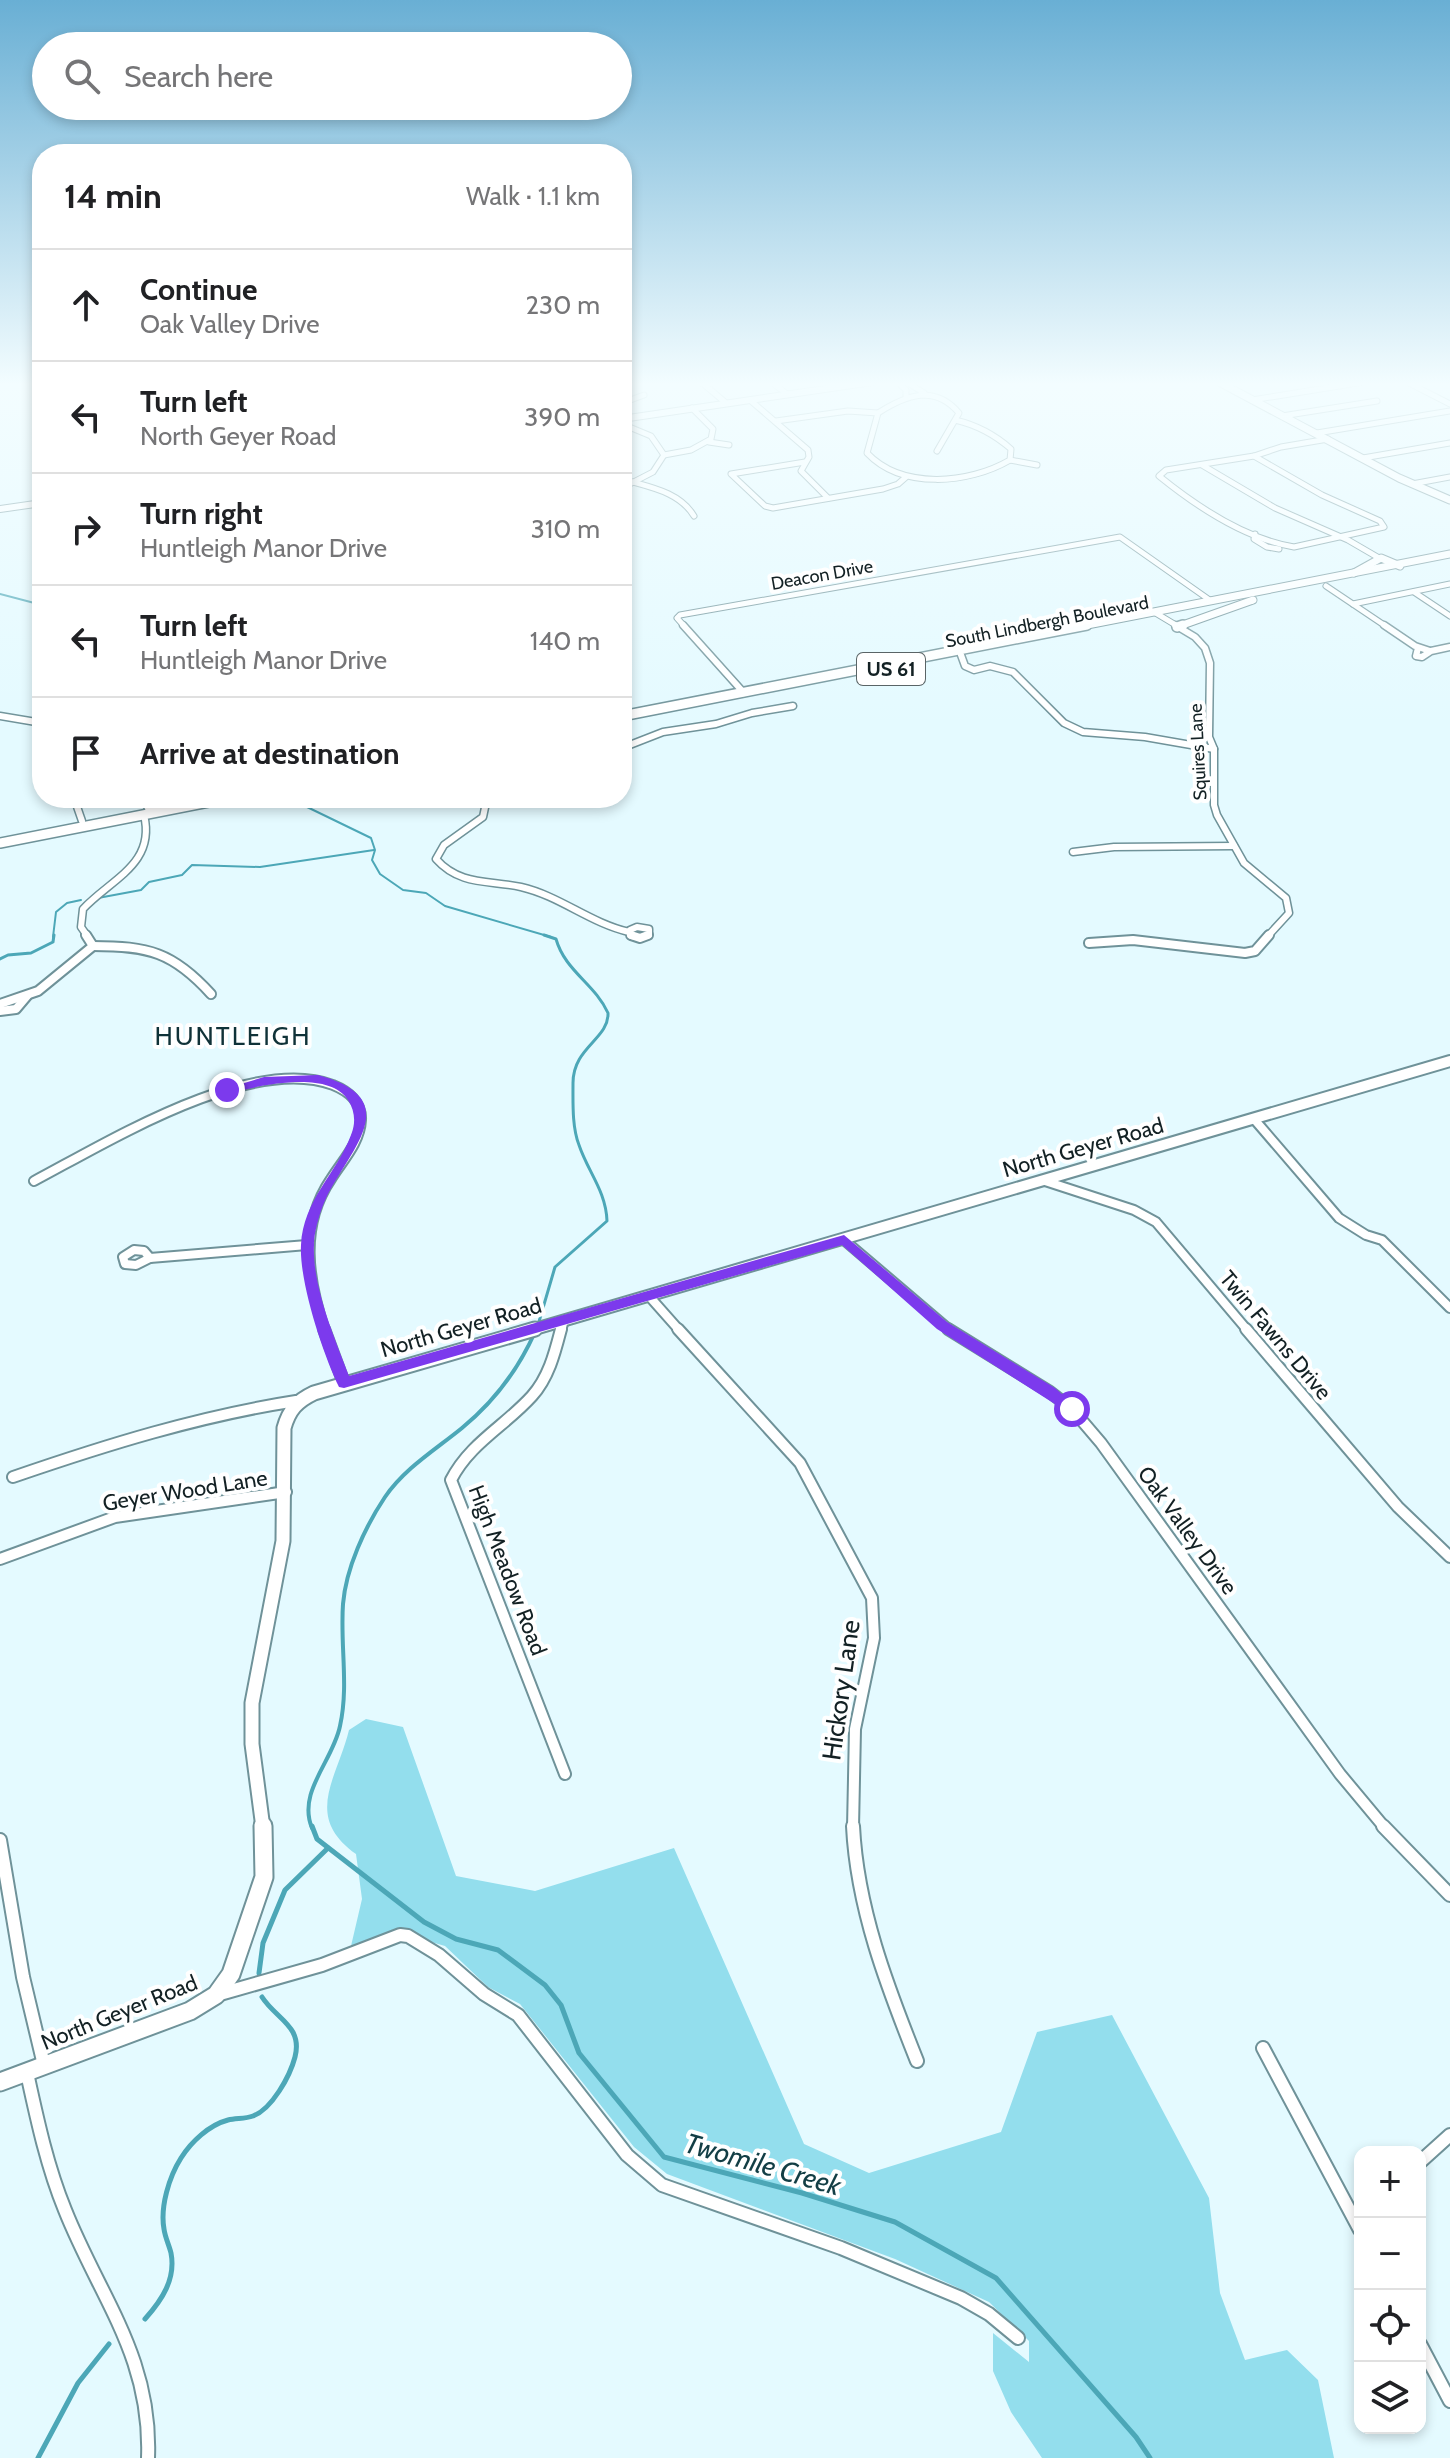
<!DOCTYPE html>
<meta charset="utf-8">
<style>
:root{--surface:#fff;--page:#f6f6f6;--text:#202124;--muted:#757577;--line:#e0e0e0}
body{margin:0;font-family:Cabin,sans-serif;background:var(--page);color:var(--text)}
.controls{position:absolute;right:24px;bottom:24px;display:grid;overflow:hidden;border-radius:16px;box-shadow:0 4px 12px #0003}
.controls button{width:72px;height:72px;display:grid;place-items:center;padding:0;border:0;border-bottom:2px solid var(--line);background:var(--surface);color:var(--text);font:40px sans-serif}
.stop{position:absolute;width:24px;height:24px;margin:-18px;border:6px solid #7c3aed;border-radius:50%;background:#fff}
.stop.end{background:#7c3aed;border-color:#fff;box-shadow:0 2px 8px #0008}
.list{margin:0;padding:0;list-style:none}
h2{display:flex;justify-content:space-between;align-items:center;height:104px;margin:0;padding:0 32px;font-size:34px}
h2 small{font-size:26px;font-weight:400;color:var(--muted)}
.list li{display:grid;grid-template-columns:52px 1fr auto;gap:24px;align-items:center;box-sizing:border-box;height:112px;padding:0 32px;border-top:2px solid var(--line)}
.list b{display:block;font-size:30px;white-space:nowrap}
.list p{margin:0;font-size:26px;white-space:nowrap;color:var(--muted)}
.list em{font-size:26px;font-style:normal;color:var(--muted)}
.icon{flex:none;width:44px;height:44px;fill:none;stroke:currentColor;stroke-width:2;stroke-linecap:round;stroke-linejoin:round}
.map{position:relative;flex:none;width:1450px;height:2458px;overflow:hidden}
.search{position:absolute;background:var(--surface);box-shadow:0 4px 12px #0003;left:32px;top:32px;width:600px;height:88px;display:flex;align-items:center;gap:20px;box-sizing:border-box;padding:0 28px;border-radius:44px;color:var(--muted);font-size:30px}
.panel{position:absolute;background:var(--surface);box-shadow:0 4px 12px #0003;left:32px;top:144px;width:600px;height:664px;border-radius:32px}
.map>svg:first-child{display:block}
.green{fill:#93deed}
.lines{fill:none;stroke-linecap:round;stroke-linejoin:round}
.stream-far3{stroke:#4ca7b7;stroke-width:2}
.stream-far2{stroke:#4ca7b7;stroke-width:3}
.stream-far1{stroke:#4ca7b7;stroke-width:4}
.stream{stroke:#4ca7b7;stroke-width:5}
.street-far4-casing{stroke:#6f9299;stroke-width:7}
.street-far3-casing{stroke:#6f9299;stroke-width:9}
.street-far2-casing{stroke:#6f9299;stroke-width:12}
.street-far1-casing{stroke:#6f9299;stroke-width:14}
.street-casing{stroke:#6f9299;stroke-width:16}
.secondary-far3-casing{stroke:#6f9299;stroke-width:8}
.secondary-far2-casing{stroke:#6f9299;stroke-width:14}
.secondary-far1-casing{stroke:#6f9299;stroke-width:17}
.secondary-casing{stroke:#6f9299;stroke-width:21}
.primary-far1-casing{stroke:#6f9299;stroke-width:9}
.primary-casing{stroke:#6f9299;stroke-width:12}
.street-far4{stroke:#fff;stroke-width:5}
.street-far3{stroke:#fff;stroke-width:6}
.street-far2{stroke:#fff;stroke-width:8}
.street-far1{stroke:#fff;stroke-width:10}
.street{stroke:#fff;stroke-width:12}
.secondary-far3{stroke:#fff;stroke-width:6}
.secondary-far2{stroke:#fff;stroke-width:10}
.secondary-far1{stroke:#fff;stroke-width:13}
.secondary{stroke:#fff;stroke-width:17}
.primary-far1{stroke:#fff;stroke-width:7}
.primary{stroke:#fff;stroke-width:9}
.route{fill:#7c3aed}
.labels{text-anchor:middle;stroke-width:8;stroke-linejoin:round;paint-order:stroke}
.far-street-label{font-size:18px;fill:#132124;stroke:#fff}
.shield{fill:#fff;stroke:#5a6466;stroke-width:2}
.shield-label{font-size:20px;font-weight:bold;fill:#132124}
.street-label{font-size:22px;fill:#132124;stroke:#fff}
.quarter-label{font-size:26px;letter-spacing:2px;fill:#103238;stroke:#fff}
.near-street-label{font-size:26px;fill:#132124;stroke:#fff}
.near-water-label{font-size:28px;font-style:italic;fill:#133e45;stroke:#fff}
</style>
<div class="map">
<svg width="1450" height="2458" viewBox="0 0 1450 2458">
<rect width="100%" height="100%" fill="#e4faff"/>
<path class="green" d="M366 1719 403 1727 456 1876 535 1891 674 1848 804 2144 869 2173 1001 2132 1037 2032 1112 2015 1209 2198 1220 2293 1245 2360 1287 2350 1318 2380 1334 2458H1042L1011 2412 993 2371V2333L1029 2362V2341L989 2302 895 2259 667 2174 634 2147 520 2004 488 1987 445 1946 397 1932 351 1946 362 1899 356 1854C303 1816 337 1779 349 1730Z"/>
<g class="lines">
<g class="stream-far3">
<polyline points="0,594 42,605"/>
<polyline points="313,798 305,806 371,838 375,850 372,860 380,874 403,890 426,893 445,906 551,937"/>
<polyline points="98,898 141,890 149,882 182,875 192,865 260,867 374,850"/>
<polyline points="53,937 56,912 67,903 81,900"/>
</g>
<g class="stream-far2">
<polyline points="0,959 8,955 31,953 53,942 54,935"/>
<path d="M538 1325 555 1267 607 1221C606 1191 588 1172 579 1145 572 1127 573 1103 573 1083 573 1047 609 1039 608 1013 595 984 565 971 556 939L544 935"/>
</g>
<path class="stream-far1" d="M312 1828C297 1792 333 1761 340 1726 349 1686 340 1645 343 1604 346 1568 365 1527 385 1497 405 1468 435 1450 462 1428 494 1402 518 1370 535 1332"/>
<g class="stream">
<polyline points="312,1826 317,1839 424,1922 456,1939 498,1950 545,1985 561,2005 579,2053 664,2157 802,2193 895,2222 996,2278 1136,2437 1150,2458"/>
<polyline points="259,1973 263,1943 285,1890 328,1848"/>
<path d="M145 2319C162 2300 176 2279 171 2253 169 2245 165 2237 164 2229 160 2207 169 2177 181 2158 191 2142 209 2125 228 2120 236 2118 245 2119 253 2116 272 2109 290 2076 295 2057 303 2026 276 2019 262 1997"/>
<polyline points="38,2458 78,2383 109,2344"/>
</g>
<g class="street-far4-casing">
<g id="street-far4">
<polyline points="700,381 726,403"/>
<polyline points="770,381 787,394"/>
<polyline points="896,381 906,390 906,396"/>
<polyline points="905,381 924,393"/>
<polyline points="1405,381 1450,404"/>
<polyline points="750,400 808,450 809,457 801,471 828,498"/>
<polyline points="1252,400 1370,381"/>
<polyline points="622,403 644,395"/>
<polyline points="1282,416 1377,401"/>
<polyline points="776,421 848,411 878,413"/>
<polyline points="622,424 651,436 664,455 653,472 622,488"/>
<polyline points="1317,433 1450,411"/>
<polyline points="709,442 729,445"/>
<path d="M937 451 959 413C935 384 906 395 878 413L867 453C902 490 969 484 1010 460L1011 449C994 434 977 425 955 420"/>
<polyline points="664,455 691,450 711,439 713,429 692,408"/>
<path d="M1254 456 1322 495 1380 521 1384 527 1294 547C1246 539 1196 506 1159 476L1166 470Z"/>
<polyline points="1254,456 1281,447 1328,439"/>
<polyline points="1363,458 1450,443"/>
<polyline points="1010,460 1037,465"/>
<polyline points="805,462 731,474 765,506 773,508 883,489 898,484 906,477"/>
<polyline points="1202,465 1275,508 1348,540 1379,558"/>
<path d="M622 479C648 487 679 491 694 516"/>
<polyline points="1412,484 1450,477"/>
<polyline points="622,520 622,525"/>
<polyline points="1255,534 1254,539 1267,547 1279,549"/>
<polyline points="1326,586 1387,627"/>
<polyline points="1414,592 1450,616"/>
<polyline points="1353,604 1450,584"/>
<polyline points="1154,612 1179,627"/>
<polyline points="685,627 677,618 680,615 1120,537 1211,601"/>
</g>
</g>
<g class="street-far3-casing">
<g id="street-far3">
<polyline points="683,625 744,693"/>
<polyline points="1175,625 1195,637 1205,648 1210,663 1209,737 1214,749 1214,805 1217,815 1244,863 1286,898 1289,913 1267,937"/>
<polyline points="1384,625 1415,646 1430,651"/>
<polyline points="1418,648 1416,656 1422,657 1431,651 1450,647"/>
<polyline points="961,655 965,666 974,670 990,666 1013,672 1064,723 1083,732 1145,737 1214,749"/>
<polyline points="0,716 42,723"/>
<polyline points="622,748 663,732 716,724 752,713 793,706"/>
<polyline points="74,798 82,821"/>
<path d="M487 798 483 817 444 845 436 859C460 886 489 880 521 887 560 896 590 923 629 932"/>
<polyline points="1073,852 1114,847 1234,846"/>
<path d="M88 937 81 927 83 909C111 879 156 864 144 815"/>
<polyline points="637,937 631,936 630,930 637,927 649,929 649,935 642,937"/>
</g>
</g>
<g class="street-far2-casing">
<g id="street-far2">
<polyline points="631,935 640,938 648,935"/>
<polyline points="1089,943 1133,940 1245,953 1255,951 1269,935"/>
<path d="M93 946C148 946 173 952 211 994"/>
<polyline points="0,1004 38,991 93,946 86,935"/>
<polyline points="0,1011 16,1009 27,996"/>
<polyline points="1254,1119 1339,1218 1366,1235 1382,1240 1450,1308"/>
<path d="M34 1181C108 1142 250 1054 333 1085 348 1091 362 1102 361 1120 360 1143 342 1161 331 1179 299 1226 308 1280 325 1331"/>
<polyline points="1045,1181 1134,1210 1156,1222 1248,1331"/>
<polyline points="844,1240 951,1331"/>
<polygon points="134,1250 144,1251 150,1258 136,1265 125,1264 123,1257"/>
<polyline points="150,1258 307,1245"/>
<polyline points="649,1296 680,1331"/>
<polyline points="561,1331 564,1320"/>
</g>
</g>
<g class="street-far1-casing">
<g id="street-far1">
<polyline points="324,1329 344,1383"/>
<path d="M561 1329C555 1352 549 1377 532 1396 505 1426 470 1443 451 1480L565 1774"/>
<polyline points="678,1329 800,1463 872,1598 874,1638 855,1729 853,1828"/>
<polyline points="948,1329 1050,1392 1072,1409 1101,1443 1340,1774 1385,1828"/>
<polyline points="1246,1329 1398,1507 1450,1557"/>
<path d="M13 1477C106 1445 199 1416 296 1401"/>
<polyline points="0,1559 115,1517 286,1492"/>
</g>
</g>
<g class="street-casing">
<g id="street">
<path d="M853 1826C857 1908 887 1986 917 2061"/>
<polyline points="1383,1826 1450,1895"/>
<polyline points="0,1840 23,1977 44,2065"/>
<polyline points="220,1994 322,1965 400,1935 408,1936 439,1955 484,1994 518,2015 627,2155 662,2185 841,2248 961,2298 989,2314 1018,2338"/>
<polyline points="1263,2048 1360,2230"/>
<path d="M27 2073C37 2119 47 2166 65 2210 100 2298 152 2357 148 2458"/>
<polyline points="1420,2162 1450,2135"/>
<polyline points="1420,2344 1450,2401"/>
</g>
</g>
<g class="secondary-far3-casing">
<g id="secondary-far3">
<polyline points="622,419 879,381"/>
<polyline points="0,509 42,503"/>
</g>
</g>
<g class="secondary-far2-casing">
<polyline id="secondary-far2" points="528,1331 1450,1061"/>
</g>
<g class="secondary-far1-casing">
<path id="secondary-far1" d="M263 1828 252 1744V1703L283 1541 284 1428C289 1410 297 1401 314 1393L535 1329"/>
</g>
<g class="secondary-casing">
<polyline id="secondary" points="0,2082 190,2011 216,1995 231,1974 264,1877 263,1826"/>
</g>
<g class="primary-far1-casing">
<g id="primary-far1">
<polyline points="1217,381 1399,478 1450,500"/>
<polyline points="1354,573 1381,558 1400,566"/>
<polyline points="1077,627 1450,554"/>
<polyline points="1177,627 1253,600"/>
</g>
</g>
<g class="primary-casing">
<g id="primary">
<polyline points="1177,627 1183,625"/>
<polyline points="622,716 1087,625"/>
<polyline points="149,807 176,798"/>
<polyline points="0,843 229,798"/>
</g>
</g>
<use href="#street-far4" class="street-far4"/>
<use href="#street-far3" class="street-far3"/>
<use href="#street-far2" class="street-far2"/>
<use href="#street-far1" class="street-far1"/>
<use href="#street" class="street"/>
<use href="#secondary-far3" class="secondary-far3"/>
<use href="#secondary-far2" class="secondary-far2"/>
<use href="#secondary-far1" class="secondary-far1"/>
<use href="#secondary" class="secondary"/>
<use href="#primary-far1" class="primary-far1"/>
<use href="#primary" class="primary"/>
</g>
<linearGradient id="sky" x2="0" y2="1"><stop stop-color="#69afd4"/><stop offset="0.53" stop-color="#f3fdff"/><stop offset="1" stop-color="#f3fdff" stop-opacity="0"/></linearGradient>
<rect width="1450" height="725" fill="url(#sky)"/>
<path class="route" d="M318 1075C403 1098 355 1144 329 1192 322 1205 314 1230 314 1245 312 1286 335 1339 349 1376L844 1235 947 1322 1055 1388 1079 1409 1072 1415 937 1329 842 1245 344 1388 339 1387C323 1354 299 1282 301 1245 303 1200 337 1173 351 1135 356 1123 355 1111 348 1100 328 1069 257 1086 227 1094L221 1090 264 1077Z"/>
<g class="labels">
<g class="far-street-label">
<text transform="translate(822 575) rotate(-10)" y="6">Deacon Drive</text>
<text transform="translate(1047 622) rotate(-11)" y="6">South Lindbergh Boulevard</text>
<text transform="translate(1198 752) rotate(-93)" y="6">Squires Lane</text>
</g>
<rect class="shield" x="857" y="653" width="68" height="32" rx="6"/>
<g class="shield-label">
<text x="891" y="676">US 61</text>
</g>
<g class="street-label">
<text transform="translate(1083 1147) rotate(-16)" y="8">North Geyer Road</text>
<text transform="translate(461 1327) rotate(-16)" y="8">North Geyer Road</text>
<text transform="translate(1276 1335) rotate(50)" y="8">Twin Fawns Drive</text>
<text transform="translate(185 1490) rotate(-9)" y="8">Geyer Wood Lane</text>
<text transform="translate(1188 1530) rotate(54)" y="8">Oak Valley Drive</text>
<text transform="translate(508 1570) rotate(69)" y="8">High Meadow Road</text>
<text transform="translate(119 2012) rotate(-22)" y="8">North Geyer Road</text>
</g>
<g class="quarter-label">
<text x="233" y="1045">HUNTLEIGH</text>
</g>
<g class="near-street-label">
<text transform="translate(841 1690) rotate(-82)" y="9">Hickory Lane</text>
</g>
<g class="near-water-label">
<text transform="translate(763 2164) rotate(16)" y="10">Twomile Creek</text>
</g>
</g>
</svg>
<div class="controls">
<button>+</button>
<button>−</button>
<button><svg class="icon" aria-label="locate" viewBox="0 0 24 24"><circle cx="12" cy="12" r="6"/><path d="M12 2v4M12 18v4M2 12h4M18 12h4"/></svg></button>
<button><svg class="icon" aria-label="layers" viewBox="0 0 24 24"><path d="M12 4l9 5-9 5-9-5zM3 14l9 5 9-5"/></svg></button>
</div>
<div class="stop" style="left:1072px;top:1409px"></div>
<div class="stop end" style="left:227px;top:1090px"></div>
<div class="search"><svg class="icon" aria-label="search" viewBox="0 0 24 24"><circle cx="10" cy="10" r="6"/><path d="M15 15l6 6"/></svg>Search here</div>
<section class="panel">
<h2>14 min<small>Walk · 1.1 km</small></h2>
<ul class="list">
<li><svg class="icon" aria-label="ahead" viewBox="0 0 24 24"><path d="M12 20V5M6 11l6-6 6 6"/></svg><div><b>Continue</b><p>Oak Valley Drive</p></div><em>230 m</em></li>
<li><svg class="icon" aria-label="left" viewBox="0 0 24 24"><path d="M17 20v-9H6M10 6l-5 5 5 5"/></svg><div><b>Turn left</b><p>North Geyer Road</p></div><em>390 m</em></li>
<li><svg class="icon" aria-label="right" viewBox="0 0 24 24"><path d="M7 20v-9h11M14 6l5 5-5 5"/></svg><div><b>Turn right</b><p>Huntleigh Manor Drive</p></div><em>310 m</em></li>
<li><svg class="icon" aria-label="left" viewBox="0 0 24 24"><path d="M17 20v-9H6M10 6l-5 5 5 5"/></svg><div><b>Turn left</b><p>Huntleigh Manor Drive</p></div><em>140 m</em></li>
<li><svg class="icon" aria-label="arrive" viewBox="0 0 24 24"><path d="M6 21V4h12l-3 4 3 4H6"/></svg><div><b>Arrive at destination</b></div></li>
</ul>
</section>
</div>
